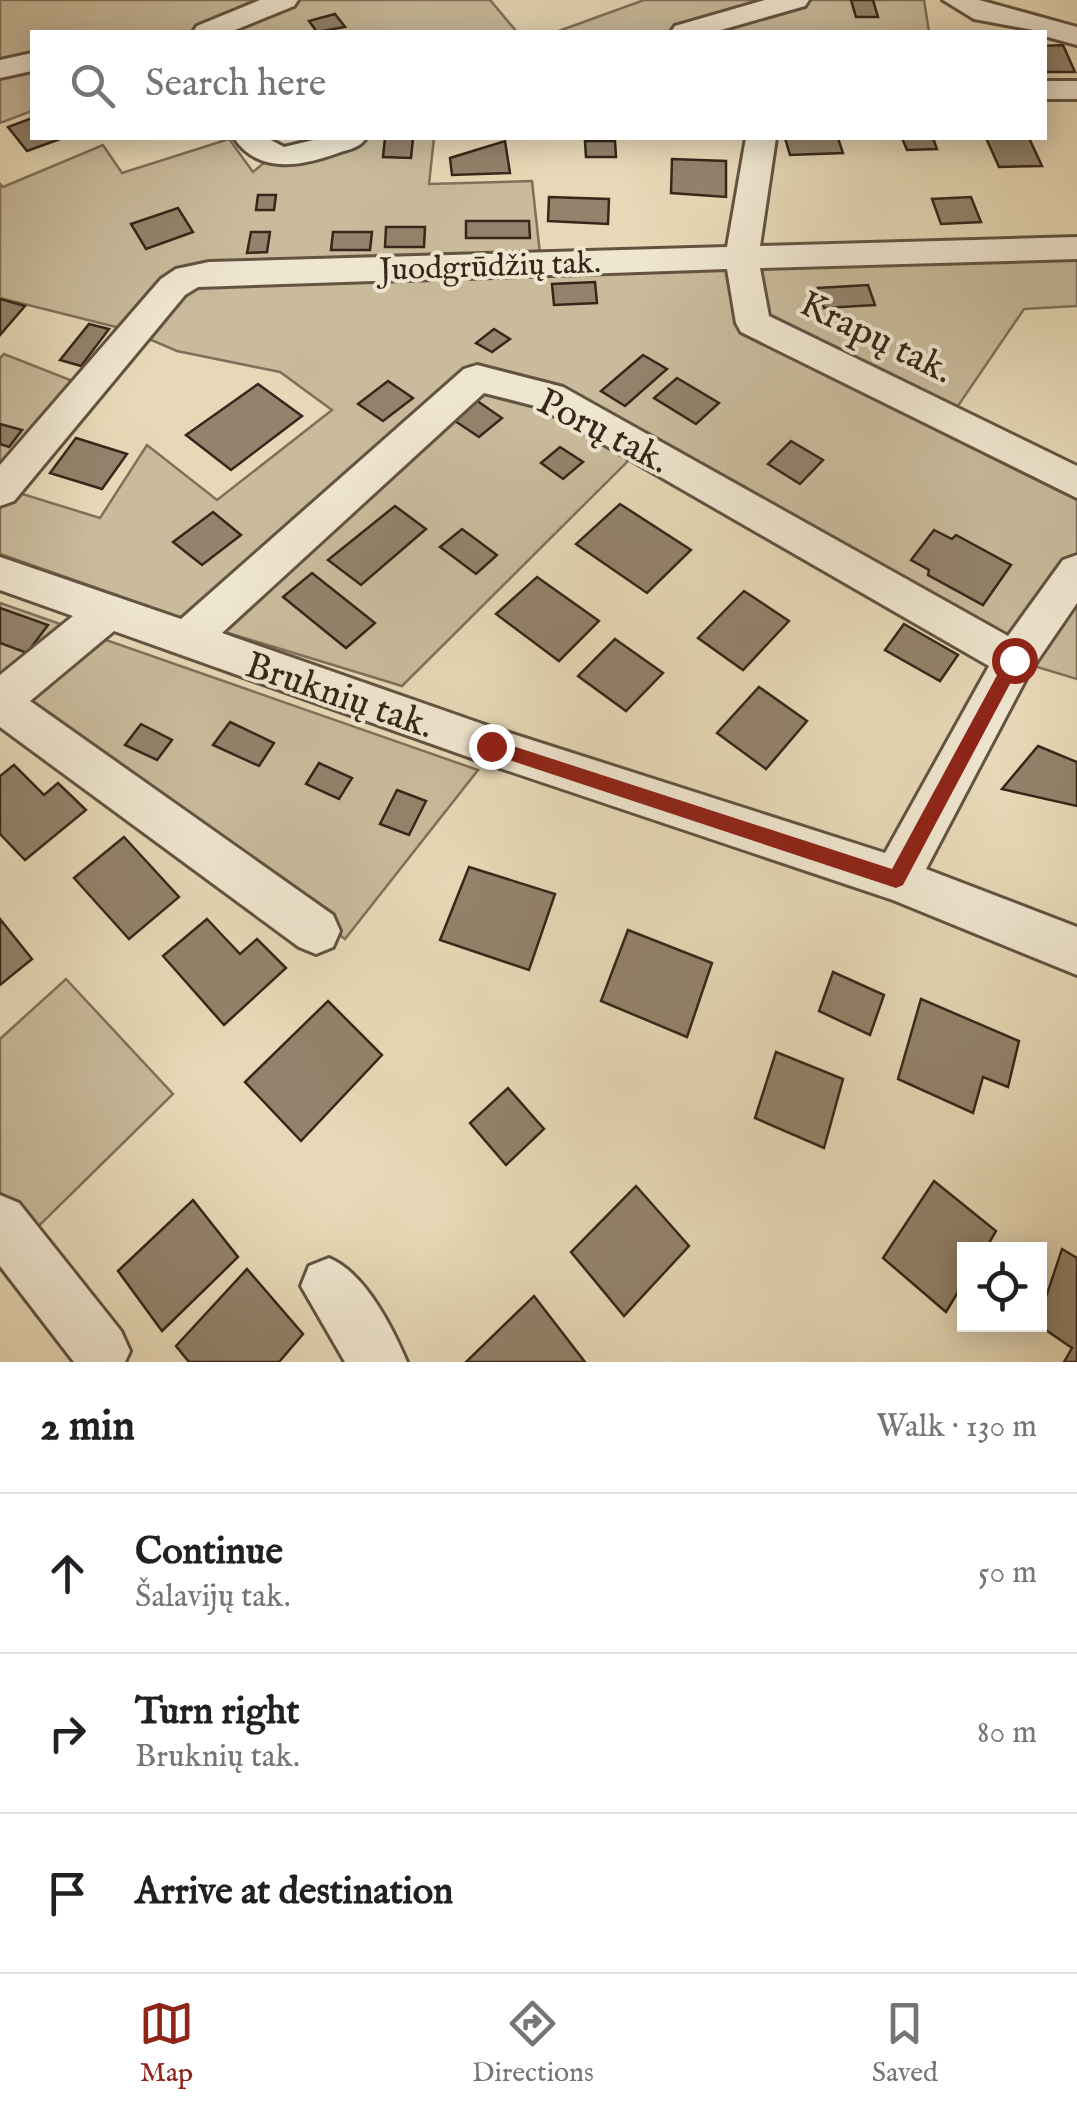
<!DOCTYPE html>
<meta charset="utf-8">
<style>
:root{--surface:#fff;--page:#f6f6f6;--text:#202124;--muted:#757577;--line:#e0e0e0;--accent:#8f2418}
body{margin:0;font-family:"IM FELL English",serif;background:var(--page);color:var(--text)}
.controls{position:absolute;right:30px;bottom:30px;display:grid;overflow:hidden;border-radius:0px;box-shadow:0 5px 25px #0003}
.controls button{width:90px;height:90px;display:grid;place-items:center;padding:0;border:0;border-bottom:2px solid var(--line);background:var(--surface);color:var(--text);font:50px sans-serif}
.stop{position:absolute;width:30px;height:30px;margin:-22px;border:8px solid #8f2418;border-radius:50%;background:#fff}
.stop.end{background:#8f2418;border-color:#fff;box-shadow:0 2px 10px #0008}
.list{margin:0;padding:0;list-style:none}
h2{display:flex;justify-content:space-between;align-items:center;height:130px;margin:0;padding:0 40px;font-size:42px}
h2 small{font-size:32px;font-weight:400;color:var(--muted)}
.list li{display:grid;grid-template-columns:65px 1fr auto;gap:30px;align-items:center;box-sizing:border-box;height:160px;padding:0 40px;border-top:2px solid var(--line)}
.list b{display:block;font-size:38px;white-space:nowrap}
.list p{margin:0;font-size:32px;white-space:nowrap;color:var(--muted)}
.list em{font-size:32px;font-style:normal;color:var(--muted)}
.icon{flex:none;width:55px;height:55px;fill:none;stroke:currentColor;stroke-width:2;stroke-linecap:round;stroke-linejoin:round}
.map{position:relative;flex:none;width:1077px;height:1362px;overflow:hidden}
.search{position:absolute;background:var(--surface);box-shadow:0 5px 25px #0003;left:30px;right:30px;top:30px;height:110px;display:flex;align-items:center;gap:25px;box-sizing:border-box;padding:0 35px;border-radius:0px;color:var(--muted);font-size:38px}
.sheet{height:610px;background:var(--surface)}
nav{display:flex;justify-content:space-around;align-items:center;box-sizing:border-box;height:140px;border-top:2px solid var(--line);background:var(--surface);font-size:28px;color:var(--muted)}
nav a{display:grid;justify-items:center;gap:5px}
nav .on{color:var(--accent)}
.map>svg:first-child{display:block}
.green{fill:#c9bb9c;stroke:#80705b;stroke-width:2.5}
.building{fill:#93836c;stroke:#37261a;stroke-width:2.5}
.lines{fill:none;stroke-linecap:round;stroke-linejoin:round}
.minor-casing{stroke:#635341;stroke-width:6}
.minor{fill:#efe6d0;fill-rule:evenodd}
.route{fill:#8f2418}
.labels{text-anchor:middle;stroke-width:8;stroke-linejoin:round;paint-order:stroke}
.far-street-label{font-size:32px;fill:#37261a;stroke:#efe6d0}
.street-label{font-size:38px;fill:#37261a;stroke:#efe6d0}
</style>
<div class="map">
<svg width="1077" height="1362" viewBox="0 0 1077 1362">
<rect width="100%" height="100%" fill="#e7d9b7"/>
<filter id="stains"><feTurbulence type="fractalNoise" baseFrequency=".002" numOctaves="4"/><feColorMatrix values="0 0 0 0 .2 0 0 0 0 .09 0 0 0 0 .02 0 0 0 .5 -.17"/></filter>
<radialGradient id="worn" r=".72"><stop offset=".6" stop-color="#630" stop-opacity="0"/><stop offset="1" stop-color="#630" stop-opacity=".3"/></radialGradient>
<g class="green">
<polygon points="0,0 490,0 517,32 32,32 32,111 0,123"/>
<polygon points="644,0 924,0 929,32 556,32"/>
<polygon points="314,138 434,138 429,184 532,181 541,263 1077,248 1077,306 1024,309 949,419 1077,483 1077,679 1014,660 633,456 402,686 202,625 0,554 0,358 4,354 88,387 3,488 100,518 147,445 217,500 332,410 280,372 177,351 128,330 0,298 0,184 3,187 103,145 122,173 229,139 253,172 283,147"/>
<polygon points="0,603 478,770 345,939 7,690 0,694"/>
<polygon points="66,979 173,1094 0,1264 0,1039"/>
</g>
<g class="building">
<polygon points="851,0 873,0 878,17 856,17"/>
<polygon points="335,14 345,27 317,32 309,21"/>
<polygon points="1063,45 1075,72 1044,72 1044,46"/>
<polygon points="32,118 32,138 63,138 27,151 8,127"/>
<polygon points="385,138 413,138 411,158 383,157"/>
<polygon points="785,138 838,138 843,153 790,155"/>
<polygon points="902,138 933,138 937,149 907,150"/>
<polygon points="986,138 1029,138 1042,166 999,167"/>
<polygon points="505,141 510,173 452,175 450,158"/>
<polygon points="585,141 615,141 616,157 586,157"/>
<polygon points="672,159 726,161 726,197 671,193"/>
<polygon points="258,195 276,195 274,210 256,210"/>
<polygon points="549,197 609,199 608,224 548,221"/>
<polygon points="971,197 981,222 941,224 932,199"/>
<polygon points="178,208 193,232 146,249 131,224"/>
<polygon points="466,221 529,221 530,238 466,238"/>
<polygon points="386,227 425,227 424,247 385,247"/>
<polygon points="251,232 270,232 267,252 247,253"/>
<polygon points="333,232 372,232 370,250 331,250"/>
<polygon points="595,282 597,303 554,305 552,284"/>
<polygon points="868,285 875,305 824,308 818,288"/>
<polygon points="0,299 25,306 0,335"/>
<polygon points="89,324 109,329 81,366 60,360"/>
<polygon points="494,329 510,339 492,352 476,343"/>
<polygon points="643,355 667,369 625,406 601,391"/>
<polygon points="677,378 719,403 696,424 654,398"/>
<polygon points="388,381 413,398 383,421 358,404"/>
<polygon points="258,384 302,416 231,470 186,435"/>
<polygon points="470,396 502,418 479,437 446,415"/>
<polygon points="0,424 22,430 9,447 0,444"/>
<polygon points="76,438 127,454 102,489 50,473"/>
<polygon points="791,441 823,460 800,484 768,464"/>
<polygon points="560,447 583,462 563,479 541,463"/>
<polygon points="620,504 691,550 647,593 576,544"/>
<polygon points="395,506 426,529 361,585 328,560"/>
<polygon points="213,512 241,535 202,565 173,542"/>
<polygon points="462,529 497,555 476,574 440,547"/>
<polygon points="934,530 952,539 956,535 1011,565 983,605 928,575 929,570 911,560"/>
<polygon points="312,573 375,623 346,648 283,597"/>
<polygon points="537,577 599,621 559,661 496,614"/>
<polygon points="744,591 789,621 743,670 698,638"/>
<polygon points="0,608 48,625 27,653 0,643"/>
<polygon points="904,624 958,655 940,681 885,650"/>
<polygon points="615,639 663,673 626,711 578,676"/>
<polygon points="759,687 807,721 766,769 717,733"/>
<polygon points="230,722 274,743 259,766 213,745"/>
<polygon points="141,724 172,740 157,760 125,745"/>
<polygon points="1038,746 1077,762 1077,806 1002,789"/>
<polygon points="319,763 352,778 339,799 306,784"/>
<polygon points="14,765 44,795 58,783 86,810 25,860 0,834 0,776"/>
<polygon points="397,790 426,801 409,835 380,824"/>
<polygon points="124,837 179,897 129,939 74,878"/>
<polygon points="469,867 555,894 529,970 440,940"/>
<polygon points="0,919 32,959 0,985"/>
<polygon points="207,919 240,954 257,939 286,968 224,1025 163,956"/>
<polygon points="628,930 712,963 687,1037 601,1001"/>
<polygon points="833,972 884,995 870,1035 819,1011"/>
<polygon points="921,999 1019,1041 1008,1087 983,1077 973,1113 898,1079"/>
<polygon points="328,1001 382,1055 301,1141 245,1082"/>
<polygon points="776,1052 843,1079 824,1148 755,1118"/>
<polygon points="508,1088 544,1129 506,1165 470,1123"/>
<polygon points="934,1181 996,1231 985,1250 964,1250 964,1282 946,1312 883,1258"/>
<polygon points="636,1186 689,1246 624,1316 571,1252"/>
<polygon points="193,1200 238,1257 162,1331 118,1271"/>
<polygon points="1062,1249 1077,1258 1077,1362 1064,1362 1072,1348 1037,1324"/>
<polygon points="247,1269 303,1334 279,1362 189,1362 176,1346"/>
<polygon points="534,1296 585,1362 466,1362"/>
</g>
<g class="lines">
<g class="minor-casing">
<g id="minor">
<polygon points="260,0 298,0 294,6 230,32 193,32 197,26"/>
<polygon points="765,0 809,0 805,6 714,32 671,32 675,26"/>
<polygon points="943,0 979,0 1077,27 1077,45 1044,36 1044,32 974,19"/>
<polygon points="32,53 32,71 0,78 0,60"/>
<rect x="1044" y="81" width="33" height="18"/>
<path d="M234 138H267L284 147 322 138H366C360 148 349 149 338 153 302 166 259 175 234 138Z"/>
<polygon points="746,138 776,138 760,246 1077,237 1077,259 760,268 769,316 1077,466 1077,498 741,332 736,323 727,269 198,287 185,295 14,501 0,506 0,465 161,279 176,269 209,262 727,247"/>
<path d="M477 365 563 387 1008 636 1063 560 1077 555V603L1029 673 926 869 1077 927V975L893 900 491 765 114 631 30 701 333 915 340 931 333 947 316 954 299 947 0 727V675L73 616 0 590V557L181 619 464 369ZM484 393 539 407 989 666 885 853 491 727 222 633Z"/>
<polygon points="0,1195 19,1203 121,1331 130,1351 125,1362 74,1362 0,1266"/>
<path d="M329 1258C365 1273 392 1327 407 1362H345L301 1286 309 1266Z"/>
</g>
</g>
<use href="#minor" class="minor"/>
</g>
<polygon class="route" points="1014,653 1022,660 1020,665 903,885 896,888 491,754 483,746 491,739 892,869 1008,655"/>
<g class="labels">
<g class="far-street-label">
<text transform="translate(490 265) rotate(-2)" y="11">Juodgrūdžių tak.</text>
</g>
<g class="street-label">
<text transform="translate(877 336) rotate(26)" y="13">Krapų tak.</text>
<text transform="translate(604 430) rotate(27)" y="13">Porų tak.</text>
<text transform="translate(340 694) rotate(19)" y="13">Bruknių tak.</text>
</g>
</g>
<rect width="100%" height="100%" filter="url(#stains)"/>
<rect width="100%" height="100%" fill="url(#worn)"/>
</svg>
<div class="controls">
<button><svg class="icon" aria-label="locate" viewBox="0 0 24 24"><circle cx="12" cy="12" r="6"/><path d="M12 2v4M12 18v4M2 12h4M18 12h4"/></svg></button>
</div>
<div class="stop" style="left:1014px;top:660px"></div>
<div class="stop end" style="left:491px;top:746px"></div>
<div class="search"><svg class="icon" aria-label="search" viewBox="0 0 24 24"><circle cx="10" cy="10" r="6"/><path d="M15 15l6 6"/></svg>Search here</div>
</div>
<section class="sheet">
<h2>2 min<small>Walk · 130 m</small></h2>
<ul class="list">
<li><svg class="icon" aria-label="ahead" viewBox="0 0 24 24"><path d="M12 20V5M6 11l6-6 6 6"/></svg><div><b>Continue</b><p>Šalavijų tak.</p></div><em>50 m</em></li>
<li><svg class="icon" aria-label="right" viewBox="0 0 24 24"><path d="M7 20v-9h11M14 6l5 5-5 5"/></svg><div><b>Turn right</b><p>Bruknių tak.</p></div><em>80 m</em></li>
<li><svg class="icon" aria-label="arrive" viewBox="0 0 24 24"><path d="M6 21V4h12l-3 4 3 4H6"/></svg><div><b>Arrive at destination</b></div></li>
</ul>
</section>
<nav>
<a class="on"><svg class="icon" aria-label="map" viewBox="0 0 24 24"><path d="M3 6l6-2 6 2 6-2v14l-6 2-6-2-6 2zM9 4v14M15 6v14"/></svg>Map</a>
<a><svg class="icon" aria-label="directions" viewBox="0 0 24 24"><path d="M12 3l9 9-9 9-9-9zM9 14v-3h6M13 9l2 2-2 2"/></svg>Directions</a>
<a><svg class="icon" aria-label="saved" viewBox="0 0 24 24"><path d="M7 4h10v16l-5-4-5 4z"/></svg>Saved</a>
</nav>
